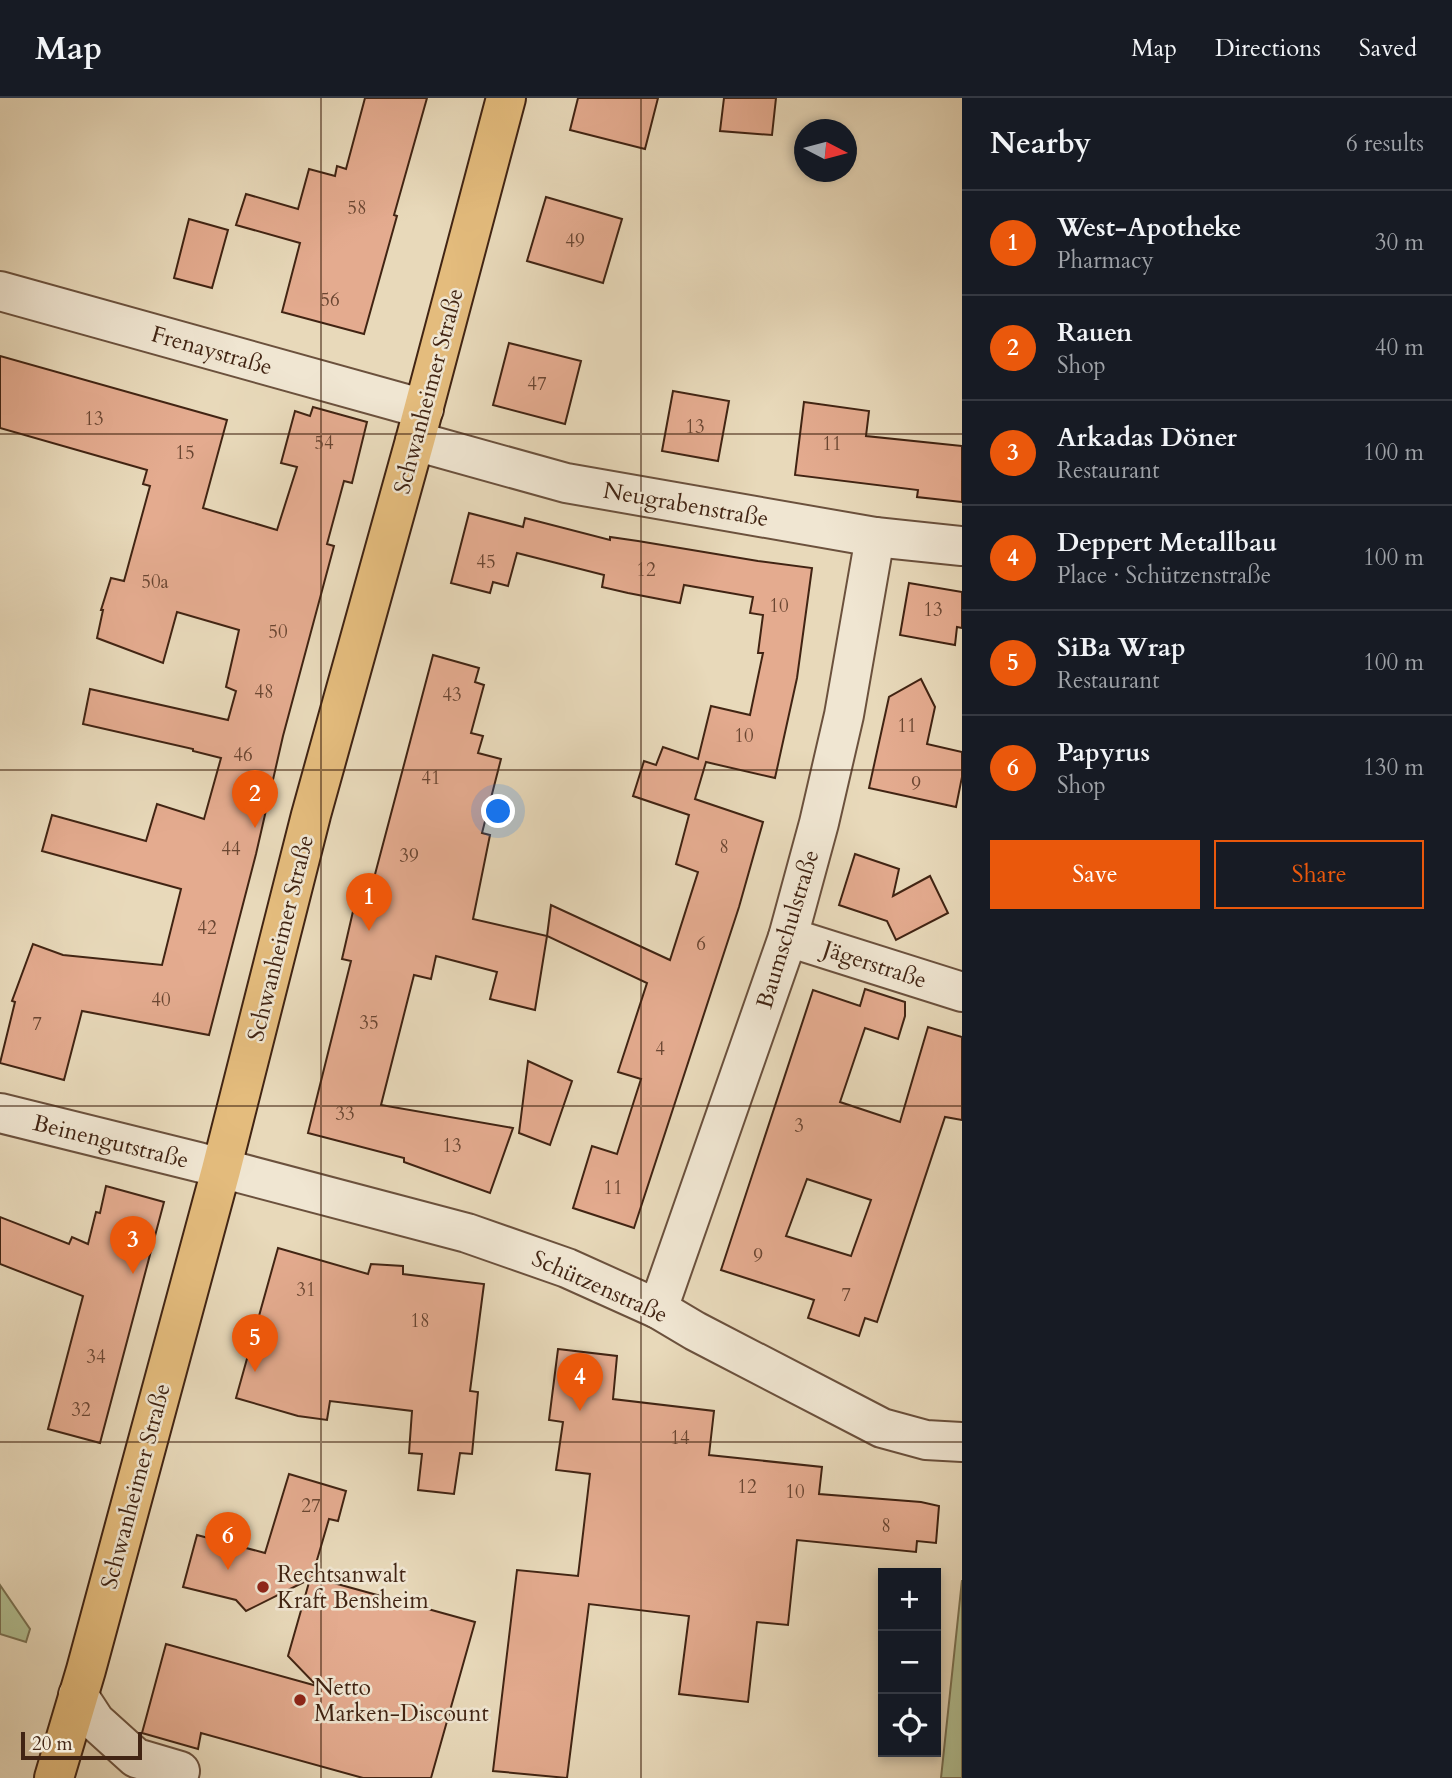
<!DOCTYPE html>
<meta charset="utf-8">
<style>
:root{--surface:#171b24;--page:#242831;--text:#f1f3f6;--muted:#9ea1a6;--line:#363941;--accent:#ea580c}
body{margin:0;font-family:Cardo,serif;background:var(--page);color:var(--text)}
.controls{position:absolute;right:21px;bottom:21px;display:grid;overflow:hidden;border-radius:0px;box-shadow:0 4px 10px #0003}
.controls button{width:63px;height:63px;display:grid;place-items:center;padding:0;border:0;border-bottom:2px solid var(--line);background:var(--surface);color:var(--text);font:35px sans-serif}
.compass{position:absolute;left:794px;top:21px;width:63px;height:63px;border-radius:50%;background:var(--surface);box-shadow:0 4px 10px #0003;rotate:96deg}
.scale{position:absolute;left:21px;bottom:18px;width:121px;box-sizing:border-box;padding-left:7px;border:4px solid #412413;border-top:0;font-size:19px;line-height:24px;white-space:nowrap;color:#412413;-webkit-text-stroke:5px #f0e6d2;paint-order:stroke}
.you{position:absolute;left:499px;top:714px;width:24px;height:24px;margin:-18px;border:5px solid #fff;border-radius:50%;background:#1a73e8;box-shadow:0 0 0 10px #1a73e833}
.badge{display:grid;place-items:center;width:46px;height:46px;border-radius:50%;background:var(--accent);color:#fff;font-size:23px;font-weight:700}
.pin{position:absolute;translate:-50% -58px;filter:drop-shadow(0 2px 4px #0008)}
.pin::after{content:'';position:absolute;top:37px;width:24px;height:21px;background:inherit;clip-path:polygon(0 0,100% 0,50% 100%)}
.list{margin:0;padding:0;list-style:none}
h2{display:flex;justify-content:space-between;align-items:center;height:91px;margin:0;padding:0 28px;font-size:30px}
h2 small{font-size:23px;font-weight:400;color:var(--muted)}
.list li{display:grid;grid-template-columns:46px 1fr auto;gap:21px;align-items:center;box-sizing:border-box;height:105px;padding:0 28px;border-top:2px solid var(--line)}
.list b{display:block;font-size:26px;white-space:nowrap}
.list p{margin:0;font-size:23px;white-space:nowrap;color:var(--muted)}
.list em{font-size:23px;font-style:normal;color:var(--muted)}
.actions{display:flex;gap:14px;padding:21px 28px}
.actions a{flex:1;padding:16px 0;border:2px solid var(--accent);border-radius:0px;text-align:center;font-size:24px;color:var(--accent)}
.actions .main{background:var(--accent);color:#fff}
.icon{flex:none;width:38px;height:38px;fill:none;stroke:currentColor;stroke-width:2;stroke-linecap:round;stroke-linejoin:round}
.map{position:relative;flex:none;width:962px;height:1680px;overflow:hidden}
header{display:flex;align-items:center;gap:42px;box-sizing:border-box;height:98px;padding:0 35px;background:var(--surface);border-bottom:2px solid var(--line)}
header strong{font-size:33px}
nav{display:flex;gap:38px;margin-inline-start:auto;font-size:24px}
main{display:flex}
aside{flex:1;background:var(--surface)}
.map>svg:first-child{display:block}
.green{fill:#b2c093;stroke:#7a7253;stroke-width:2}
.building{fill:#e4ab8f;stroke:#412413;stroke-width:2;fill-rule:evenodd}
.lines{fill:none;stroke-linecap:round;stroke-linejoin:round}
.minor-casing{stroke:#6b513d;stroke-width:42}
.major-casing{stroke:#412413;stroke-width:42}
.minor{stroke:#f0e6d2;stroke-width:38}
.major{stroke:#e4bc7d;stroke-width:38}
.grid{fill:none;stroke:#412413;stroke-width:2;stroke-opacity:0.55}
.poi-dot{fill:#8f2418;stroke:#f0e6d2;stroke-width:2.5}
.labels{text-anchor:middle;stroke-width:5;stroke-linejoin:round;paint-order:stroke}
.number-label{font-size:19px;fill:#6a4632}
.street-label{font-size:23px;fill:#412413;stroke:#f0e6d2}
.poi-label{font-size:23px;fill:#412413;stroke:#f0e6d2;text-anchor:start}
</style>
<header>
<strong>Map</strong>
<nav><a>Map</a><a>Directions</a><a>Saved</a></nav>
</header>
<main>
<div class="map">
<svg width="962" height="1680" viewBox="0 0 962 1680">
<rect width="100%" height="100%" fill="#e8d9ba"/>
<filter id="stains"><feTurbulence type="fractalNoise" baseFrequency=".00286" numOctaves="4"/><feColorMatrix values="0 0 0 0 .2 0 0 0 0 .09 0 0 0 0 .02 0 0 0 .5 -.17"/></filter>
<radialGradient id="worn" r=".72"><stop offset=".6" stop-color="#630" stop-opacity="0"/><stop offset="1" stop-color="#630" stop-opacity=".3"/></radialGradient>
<g class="green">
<polygon points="962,1482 962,1680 941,1680"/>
<polygon points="0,1487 30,1531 26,1544 0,1536"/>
</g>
<g class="building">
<polygon points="365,0 427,0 394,117 397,118 364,236 282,214 300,145 236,127 246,96 298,111 309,71 335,78 337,68 346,71"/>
<polygon points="578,0 658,0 645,51 570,32"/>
<polygon points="724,0 776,0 772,37 720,33"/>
<polygon points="546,99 622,121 603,185 527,163"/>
<polygon points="189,121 228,132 212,190 174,180"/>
<polygon points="509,245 581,263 565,326 493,307"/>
<polygon points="0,258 227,322 203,410 277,432 297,369 281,365 295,313 310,318 313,309 367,324 352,385 344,383 327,446 334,448 283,638 256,756 209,937 82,913 64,982 0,965 15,904 12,903 33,846 63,857 162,867 181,791 42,753 52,717 146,743 157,706 204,721 221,660 193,653 193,651 83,626 90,591 228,622 236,593 226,589 239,532 177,514 163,565 97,540 103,512 101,512 111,480 124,483 150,388 143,386 147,372 0,330"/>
<polygon points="673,293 729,303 718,363 662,353"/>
<polygon points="804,304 869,313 866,338 962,348 962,404 917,399 918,392 795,377"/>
<polygon points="469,415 523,429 525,420 610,442 610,439 638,443 758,463 812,470 797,580 775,680 706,664 695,701 763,724 739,809 634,1130 573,1110 592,1048 617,1056 641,981 618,974 647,885 547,838 551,807 670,862 698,774 676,766 689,717 633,698 644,663 656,667 663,649 698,661 711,608 750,617 763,555 758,555 763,517 750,515 753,499 684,487 680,505 628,495 602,489 604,477 517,455 508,488 493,484 490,495 451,485"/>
<polygon points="909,485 962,494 962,530 957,529 955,547 900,537"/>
<polygon points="433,557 479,570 475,584 484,587 471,635 483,638 478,655 501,661 482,735 490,737 473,821 547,838 535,912 490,901 497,874 436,858 431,881 414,877 381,1007 513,1030 490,1095 404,1064 404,1060 308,1035 351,863 342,861 357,796 369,799"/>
<polygon points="921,581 935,609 927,646 962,654 962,679 956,709 869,690 889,599"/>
<polygon points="855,756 899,771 893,798 930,778 948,815 896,842 887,823 839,807"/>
<path d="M865 891 905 904V918L898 941 865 930 840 1004 900 1024 928 929 962 939V1022L945 1019 877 1224 865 1220 859 1238 808 1220 814 1202 721 1172 813 892 860 908ZM807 1081 871 1102 851 1158 786 1138Z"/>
<polygon points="528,963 572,983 550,1047 519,1035"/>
<polygon points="106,1088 164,1104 100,1345 48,1331 83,1198 0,1166 0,1119 69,1146 72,1139 88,1146 96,1114 100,1115"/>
<polygon points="278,1150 368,1176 371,1166 403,1168 403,1176 484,1186 470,1293 478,1294 472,1356 460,1355 454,1396 418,1392 422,1356 409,1355 412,1313 330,1303 327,1322 298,1318 236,1300"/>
<polygon points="558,1251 617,1258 613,1301 714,1313 709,1357 822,1369 819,1396 921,1404 939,1408 936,1445 917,1443 916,1454 797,1442 788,1527 757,1524 748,1604 679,1596 689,1518 589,1506 567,1680 493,1673 517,1472 578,1478 590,1376 556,1372 563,1324 549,1322"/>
<polygon points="289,1376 346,1393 338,1423 329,1421 312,1479 475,1524 431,1680 363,1680 201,1635 198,1651 142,1635 166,1546 317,1588 288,1558 310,1481 246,1513 236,1502 183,1489 197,1437 265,1455"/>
</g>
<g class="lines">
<g class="minor-casing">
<g id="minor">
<polyline points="0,193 424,311"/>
<polyline points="415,343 566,385 875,439 962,448"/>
<polyline points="788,839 962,894"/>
<polyline points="0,1015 198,1064 467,1135 567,1170 658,1211 695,1233 882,1330 926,1342 962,1344"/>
<polyline points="658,1211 788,839 819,725 844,617 875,439"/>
<polyline points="78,1597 95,1623 136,1660 180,1673 178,1680"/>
</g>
</g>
<g class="major-casing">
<polyline id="major" points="54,1680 86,1572 221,1072 311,717 416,339 506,0"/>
</g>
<use href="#minor" class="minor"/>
<use href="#major" class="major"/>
</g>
<path class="grid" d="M321 0V1680M641 0V1680M0 336H962M0 672H962M0 1008H962M0 1344H962"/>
<g class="poi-dot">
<circle cx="263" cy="1489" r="7"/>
<circle cx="300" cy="1602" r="7"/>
</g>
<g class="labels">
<g class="number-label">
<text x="357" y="116">58</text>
<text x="575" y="149">49</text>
<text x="330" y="208">56</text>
<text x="537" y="292">47</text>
<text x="94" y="327">13</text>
<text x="695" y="335">13</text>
<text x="324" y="351">54</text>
<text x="832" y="352">11</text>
<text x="185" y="361">15</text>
<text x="486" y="470">45</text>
<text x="646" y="478">12</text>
<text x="155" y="490">50a</text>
<text x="779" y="514">10</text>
<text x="933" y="518">13</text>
<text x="278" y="540">50</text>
<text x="264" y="600">48</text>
<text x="452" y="603">43</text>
<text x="907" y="634">11</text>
<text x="744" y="644">10</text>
<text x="243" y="663">46</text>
<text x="431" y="686">41</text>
<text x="916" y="692">9</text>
<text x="724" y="755">8</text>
<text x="231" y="757">44</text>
<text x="409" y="764">39</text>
<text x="207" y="836">42</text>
<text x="701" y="852">6</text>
<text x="161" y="908">40</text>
<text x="369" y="931">35</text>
<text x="37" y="932">7</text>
<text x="660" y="957">4</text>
<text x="345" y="1022">33</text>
<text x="799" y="1034">3</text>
<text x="452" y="1054">13</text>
<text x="613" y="1096">11</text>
<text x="758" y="1164">9</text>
<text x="306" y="1198">31</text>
<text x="846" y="1203">7</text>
<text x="420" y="1229">18</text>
<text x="96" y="1265">34</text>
<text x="81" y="1318">32</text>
<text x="680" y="1346">14</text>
<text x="747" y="1395">12</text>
<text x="795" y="1400">10</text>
<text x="311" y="1414">27</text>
<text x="886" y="1434">8</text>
</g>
<g class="street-label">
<text transform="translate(212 252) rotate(16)" y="8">Frenaystraße</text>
<text transform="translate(428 293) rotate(-75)" y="8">Schwanheimer Straße</text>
<text transform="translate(686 406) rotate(10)" y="8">Neugrabenstraße</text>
<text transform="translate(787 831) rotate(-73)" y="8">Baumschulstraße</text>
<text transform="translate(280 840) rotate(-76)" y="8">Schwanheimer Straße</text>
<text transform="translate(875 866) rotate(18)" y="8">Jägerstraße</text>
<text transform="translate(111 1043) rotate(14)" y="8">Beinengutstraße</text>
<text transform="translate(600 1188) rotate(24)" y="8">Schützenstraße</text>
<text transform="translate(135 1388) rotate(-75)" y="8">Schwanheimer Straße</text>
</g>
<g class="poi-label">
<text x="277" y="1484">Rechtsanwalt<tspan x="277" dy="26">Kraft Bensheim</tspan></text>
<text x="314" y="1597">Netto<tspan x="314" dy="26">Marken-Discount</tspan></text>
</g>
</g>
<rect width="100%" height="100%" filter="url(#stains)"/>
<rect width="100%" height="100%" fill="url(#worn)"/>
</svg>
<div class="controls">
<button>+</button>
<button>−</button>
<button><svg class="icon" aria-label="locate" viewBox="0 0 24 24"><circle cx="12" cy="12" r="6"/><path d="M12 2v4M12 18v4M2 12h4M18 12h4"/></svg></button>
</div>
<svg class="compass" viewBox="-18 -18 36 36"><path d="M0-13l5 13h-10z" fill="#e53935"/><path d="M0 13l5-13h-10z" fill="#9ea1a6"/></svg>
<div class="scale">20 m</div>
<div class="you"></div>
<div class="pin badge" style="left:369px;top:833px">1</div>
<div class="pin badge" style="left:255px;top:730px">2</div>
<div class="pin badge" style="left:133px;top:1176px">3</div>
<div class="pin badge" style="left:580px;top:1313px">4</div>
<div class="pin badge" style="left:255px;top:1274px">5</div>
<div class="pin badge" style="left:228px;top:1472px">6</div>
</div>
<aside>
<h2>Nearby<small>6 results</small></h2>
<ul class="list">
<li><span class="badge">1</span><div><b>West-Apotheke</b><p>Pharmacy</p></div><em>30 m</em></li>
<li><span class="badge">2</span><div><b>Rauen</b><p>Shop</p></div><em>40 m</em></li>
<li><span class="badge">3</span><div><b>Arkadas Döner</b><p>Restaurant</p></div><em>100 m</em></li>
<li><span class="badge">4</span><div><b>Deppert Metallbau</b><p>Place · Schützenstraße</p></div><em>100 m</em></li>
<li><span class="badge">5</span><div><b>SiBa Wrap</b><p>Restaurant</p></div><em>100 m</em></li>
<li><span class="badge">6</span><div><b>Papyrus</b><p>Shop</p></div><em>130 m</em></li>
</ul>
<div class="actions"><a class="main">Save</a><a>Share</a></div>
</aside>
</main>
